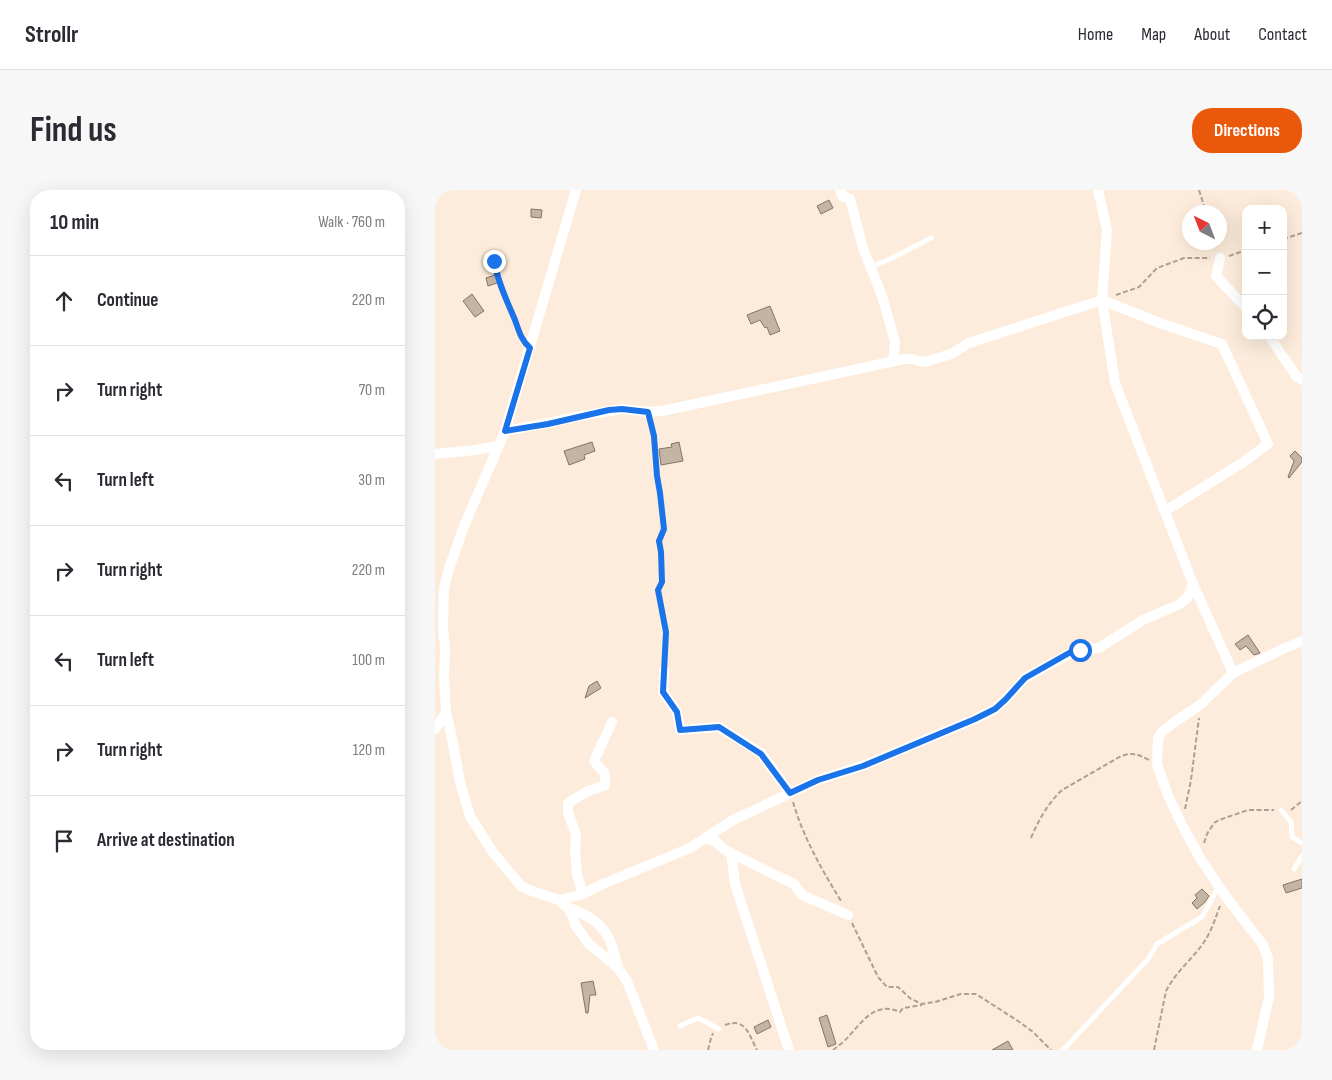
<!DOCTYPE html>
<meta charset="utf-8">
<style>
:root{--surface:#fff;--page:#f7f7f7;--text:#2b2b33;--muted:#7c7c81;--line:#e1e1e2;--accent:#ea580c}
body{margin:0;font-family:"Sofia Sans Condensed",sans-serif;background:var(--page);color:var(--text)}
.controls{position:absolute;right:15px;top:15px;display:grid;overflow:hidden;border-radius:10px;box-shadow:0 5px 20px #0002}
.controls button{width:45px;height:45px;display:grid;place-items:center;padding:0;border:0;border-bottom:1px solid var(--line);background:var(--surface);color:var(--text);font:25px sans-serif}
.compass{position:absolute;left:747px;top:15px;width:45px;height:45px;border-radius:50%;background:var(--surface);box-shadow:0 5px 20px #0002;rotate:318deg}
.stop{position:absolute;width:15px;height:15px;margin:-11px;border:4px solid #1a73e8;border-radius:50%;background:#fff}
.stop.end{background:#1a73e8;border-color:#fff;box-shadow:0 1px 5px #0008}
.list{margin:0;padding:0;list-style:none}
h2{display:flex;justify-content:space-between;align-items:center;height:65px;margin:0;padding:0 20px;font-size:21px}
h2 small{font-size:16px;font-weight:400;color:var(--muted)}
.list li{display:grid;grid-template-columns:32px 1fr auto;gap:15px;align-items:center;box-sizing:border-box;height:90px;padding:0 20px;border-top:1px solid var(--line)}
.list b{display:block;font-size:19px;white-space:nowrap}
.list em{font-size:16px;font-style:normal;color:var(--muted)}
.icon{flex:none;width:28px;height:28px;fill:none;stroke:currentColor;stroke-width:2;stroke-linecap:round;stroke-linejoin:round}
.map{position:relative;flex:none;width:867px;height:860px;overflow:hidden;border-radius:20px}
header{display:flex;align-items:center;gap:30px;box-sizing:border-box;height:70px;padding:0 25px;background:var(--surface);border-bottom:1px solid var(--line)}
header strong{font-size:24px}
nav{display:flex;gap:28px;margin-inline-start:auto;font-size:18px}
.intro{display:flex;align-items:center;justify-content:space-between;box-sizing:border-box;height:120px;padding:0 30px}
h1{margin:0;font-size:35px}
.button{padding:12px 22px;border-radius:20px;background:var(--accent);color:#fff;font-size:18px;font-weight:700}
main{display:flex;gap:30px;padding:0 30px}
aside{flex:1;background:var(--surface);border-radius:20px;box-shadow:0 5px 20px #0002}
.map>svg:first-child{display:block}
.building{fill:#c4b4a3;stroke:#837565}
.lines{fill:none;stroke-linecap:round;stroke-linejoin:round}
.path{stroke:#ada093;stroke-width:2;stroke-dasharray:5 2.5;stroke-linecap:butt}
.lane{stroke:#fff;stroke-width:5}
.street{stroke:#fff;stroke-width:10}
.route{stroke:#1a73e8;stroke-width:6}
</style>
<header>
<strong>Strollr</strong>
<nav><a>Home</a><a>Map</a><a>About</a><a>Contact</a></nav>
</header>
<div class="intro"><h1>Find us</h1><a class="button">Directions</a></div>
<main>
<aside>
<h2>10 min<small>Walk · 760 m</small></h2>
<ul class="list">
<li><svg class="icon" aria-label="ahead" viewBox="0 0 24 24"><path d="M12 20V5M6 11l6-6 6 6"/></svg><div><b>Continue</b></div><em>220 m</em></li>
<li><svg class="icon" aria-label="right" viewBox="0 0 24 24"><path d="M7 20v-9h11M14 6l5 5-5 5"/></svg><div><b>Turn right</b></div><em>70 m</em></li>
<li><svg class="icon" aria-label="left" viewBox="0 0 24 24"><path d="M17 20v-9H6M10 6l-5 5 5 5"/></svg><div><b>Turn left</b></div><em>30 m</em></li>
<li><svg class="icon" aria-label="right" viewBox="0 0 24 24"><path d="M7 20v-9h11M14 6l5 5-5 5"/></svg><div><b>Turn right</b></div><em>220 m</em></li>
<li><svg class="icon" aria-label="left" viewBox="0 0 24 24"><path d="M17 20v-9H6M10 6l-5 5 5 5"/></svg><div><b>Turn left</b></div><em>100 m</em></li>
<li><svg class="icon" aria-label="right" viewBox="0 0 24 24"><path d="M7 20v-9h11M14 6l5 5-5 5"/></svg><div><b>Turn right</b></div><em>120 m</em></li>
<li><svg class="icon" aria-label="arrive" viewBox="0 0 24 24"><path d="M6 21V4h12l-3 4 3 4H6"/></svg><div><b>Arrive at destination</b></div></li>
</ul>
</aside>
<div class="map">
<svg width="867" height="860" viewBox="0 0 867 860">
<rect width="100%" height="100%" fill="#fdecdb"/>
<g class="building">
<polygon points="394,10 398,18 386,24 382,16"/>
<polygon points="96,19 107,20 106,28 96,27"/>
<polygon points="63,84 65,92 53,96 51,88"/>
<polygon points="37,104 49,121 40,127 28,111"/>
<polygon points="335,116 345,141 335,145 332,137 330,138 325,130 316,134 312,125"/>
<polygon points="157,252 160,261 149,265 150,269 134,275 129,261"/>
<polygon points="244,252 248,271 226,275 224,259 237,257 236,254"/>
<polygon points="860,261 867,268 867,272 854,288 853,287 859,271 855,266"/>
<polygon points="813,445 825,463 819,465 811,456 805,460 800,454"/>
<polygon points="162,491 166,498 150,508 154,496"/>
<polygon points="867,689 867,698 851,703 848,695"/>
<polygon points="767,699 774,706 770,712 762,719 757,713 762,708 760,705"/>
<polygon points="158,791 161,805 155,805 153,823 151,823 146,793"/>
<polygon points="392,825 401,854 393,857 384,828"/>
<polygon points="333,830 336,837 322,844 319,837"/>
<polygon points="573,851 578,860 557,860"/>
</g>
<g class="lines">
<g class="path">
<polyline points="764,0 771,22"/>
<polyline points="848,49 867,43"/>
<polyline points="780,52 782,59"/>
<polyline points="794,66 811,60"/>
<polyline points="59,71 62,85 66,99 87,148"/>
<polyline points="681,105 704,97 722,78 749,68 775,68"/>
<path d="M358 612C368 647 387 680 406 711"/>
<polyline points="750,619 756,590 764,528"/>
<polyline points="856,620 867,611"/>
<path d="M596 648C603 631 613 613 627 600L686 566C699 562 702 564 714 570"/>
<polyline points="769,653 772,644 779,633 784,630 813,620 839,620"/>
<polyline points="417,733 443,787 452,797 463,797 476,809 487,814 500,812 526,804 541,804 583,831 598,842 616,860"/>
<path d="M290 835C311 827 314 845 322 860"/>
<polyline points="273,860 276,848 278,843"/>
<path d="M398 860C403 856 409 852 413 847 428 831 440 811 465 822L468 818 487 815"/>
<path d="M719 860 731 801C740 783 756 770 767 755 776 743 780 729 785 716"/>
</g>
<g class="lane">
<polyline points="436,77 457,68 496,48"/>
<polyline points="213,222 219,246 222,286 225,303 229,339 224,351 226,362 227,392 223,400 231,442 229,481"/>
<polyline points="846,620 856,632 857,647 867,653"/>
<polyline points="859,679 867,666"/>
<polyline points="245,836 263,828 284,839"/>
<polyline points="628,860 713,769 722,754 767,727 784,696"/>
</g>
<g class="street">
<polyline points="141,0 70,241 29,336 14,379 9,398 8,437 10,459 9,487 11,523 15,538 25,592 35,626 57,661 86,696 94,700 124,710 132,717 136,723 141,736 153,753 183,778 192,791 219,860"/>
<polyline points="405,0 407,6 415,9 428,58 447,106 460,152 458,171"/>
<polyline points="663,0 672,40 667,110 680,193 758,394 798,483 765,515 738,533 726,543 723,549 722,574 732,603 747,635 765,668 789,704 828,755 833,768 834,807 822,860"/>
<polyline points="785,68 781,86 811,118"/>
<polyline points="834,146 862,187 867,190"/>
<polyline points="70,241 113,233 145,226 187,219 213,222 227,221 469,169 477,169 488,172 493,171 516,164 534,153 667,110 725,133 787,154 833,254 807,273 730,321"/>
<polyline points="0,264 40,260 64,256"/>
<polyline points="229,481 228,502 242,522 245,540 284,537 326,563 355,603"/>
<polyline points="798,483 850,458 867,451"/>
<polyline points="0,539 11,523"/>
<polyline points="270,648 280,651 290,660 359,694 367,705 413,725"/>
<polyline points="296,663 300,694 354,860"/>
<polyline points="148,704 142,685 140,659 141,645 133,622 133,613 151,602 170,595 170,584 159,571 177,532"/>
<polyline points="124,710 145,705 168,694 255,658 298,630 383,590 427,576 540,529 560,519 570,510 590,488 639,461 664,458 708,430 745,414 752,408 758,394"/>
<path d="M132 717C148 723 165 731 173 747 178 756 180 767 183 777"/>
</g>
</g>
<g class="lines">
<path class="route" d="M59 71C63 93 72 111 80 130 84 141 86 150 95 158L70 241 113 234 174 220 187 219 213 222 219 246 222 286 225 303 229 339 224 351 226 362 227 392 223 400 231 442 228 502 242 522 245 540 284 537 326 564 355 603 383 590 428 576 540 529 560 519 570 510 590 488 634 463 645 460"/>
</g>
</svg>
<div class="controls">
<button>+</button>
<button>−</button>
<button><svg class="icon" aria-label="locate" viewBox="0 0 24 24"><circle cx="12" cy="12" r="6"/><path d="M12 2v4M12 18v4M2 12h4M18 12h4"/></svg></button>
</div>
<svg class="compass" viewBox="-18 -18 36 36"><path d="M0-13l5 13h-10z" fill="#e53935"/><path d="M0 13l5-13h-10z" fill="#7c7c81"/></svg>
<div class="stop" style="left:645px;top:460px"></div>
<div class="stop end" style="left:59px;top:71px"></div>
</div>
</main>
